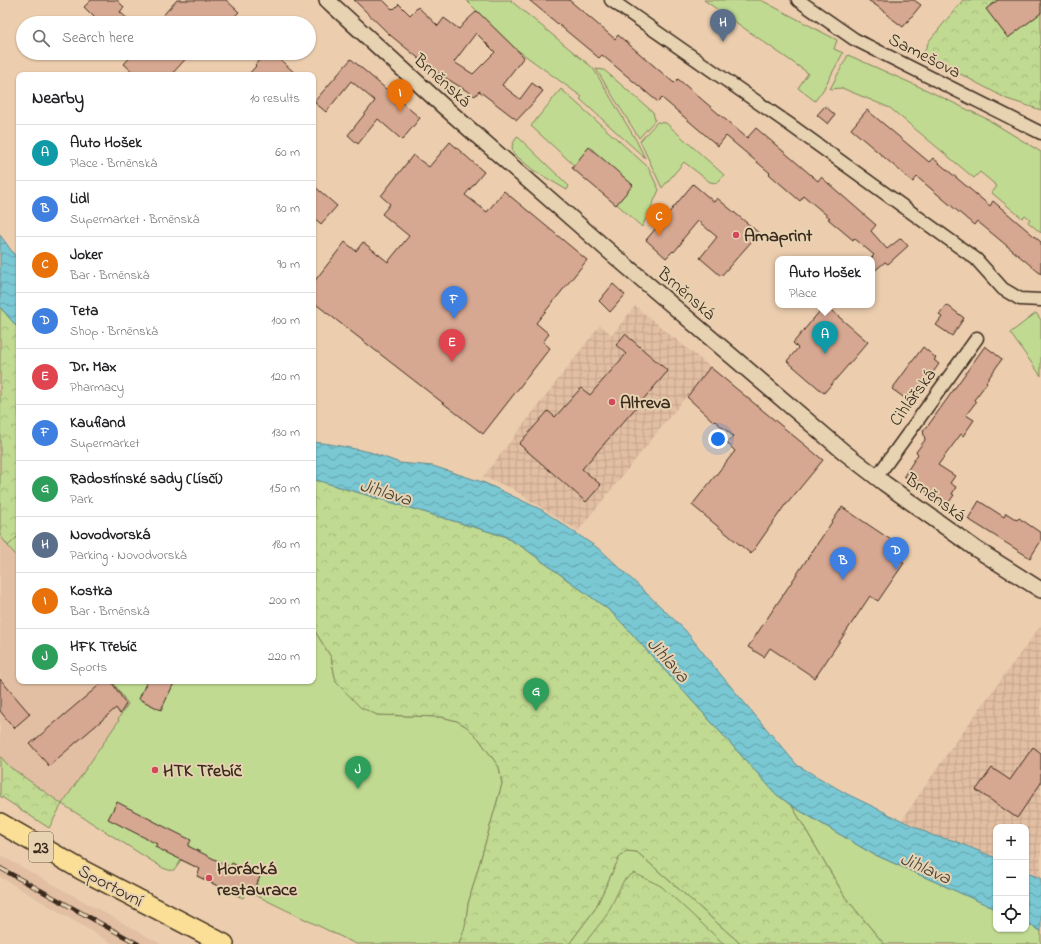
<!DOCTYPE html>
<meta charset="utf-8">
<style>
:root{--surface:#fff;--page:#f2f2f2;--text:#202124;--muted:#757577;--line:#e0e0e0;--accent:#2563eb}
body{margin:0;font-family:"Indie Flower",sans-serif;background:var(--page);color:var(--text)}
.controls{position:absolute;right:12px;bottom:12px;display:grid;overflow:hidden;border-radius:8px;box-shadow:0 1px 3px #0004}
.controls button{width:36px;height:36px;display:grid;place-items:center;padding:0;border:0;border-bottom:1px solid var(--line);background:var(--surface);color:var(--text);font:20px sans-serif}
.you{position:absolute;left:718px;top:439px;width:14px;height:14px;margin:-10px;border:3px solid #fff;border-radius:50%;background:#1a73e8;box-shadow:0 0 0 6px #1a73e833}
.badge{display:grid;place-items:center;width:26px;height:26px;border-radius:50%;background:var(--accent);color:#fff;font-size:13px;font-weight:700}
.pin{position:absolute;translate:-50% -33px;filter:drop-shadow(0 1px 2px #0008)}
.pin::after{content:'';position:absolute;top:21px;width:14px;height:12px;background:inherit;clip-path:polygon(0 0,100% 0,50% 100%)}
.popup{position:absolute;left:775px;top:256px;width:100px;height:52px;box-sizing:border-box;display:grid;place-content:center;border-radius:8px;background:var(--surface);filter:drop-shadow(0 1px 3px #0005);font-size:13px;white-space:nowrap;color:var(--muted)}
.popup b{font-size:15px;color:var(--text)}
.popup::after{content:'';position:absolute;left:50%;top:100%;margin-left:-8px;border:8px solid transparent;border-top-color:var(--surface)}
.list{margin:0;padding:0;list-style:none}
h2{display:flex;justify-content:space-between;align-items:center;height:52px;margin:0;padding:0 16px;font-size:17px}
h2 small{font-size:13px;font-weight:400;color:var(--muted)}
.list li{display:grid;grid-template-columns:26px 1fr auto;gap:12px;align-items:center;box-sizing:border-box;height:56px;padding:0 16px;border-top:1px solid var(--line)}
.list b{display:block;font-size:15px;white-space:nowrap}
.list p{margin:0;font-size:13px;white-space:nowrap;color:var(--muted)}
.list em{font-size:13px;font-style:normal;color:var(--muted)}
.icon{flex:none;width:22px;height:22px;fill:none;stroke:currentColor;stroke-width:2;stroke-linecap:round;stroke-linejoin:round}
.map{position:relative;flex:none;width:1041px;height:944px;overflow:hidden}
.search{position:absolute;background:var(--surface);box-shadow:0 1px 3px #0004;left:16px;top:16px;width:300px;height:44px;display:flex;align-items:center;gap:10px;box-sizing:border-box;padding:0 14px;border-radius:22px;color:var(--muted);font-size:15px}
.panel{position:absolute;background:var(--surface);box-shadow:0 1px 3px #0004;left:16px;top:72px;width:300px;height:612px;border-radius:8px}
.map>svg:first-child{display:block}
.built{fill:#e2bfa3}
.industrial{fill:url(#industrial-grid)}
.grass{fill:#c0da91;stroke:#7e8258}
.park{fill:url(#park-crowns);stroke:#7e8258}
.water{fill:url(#water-waves);stroke:#60898b}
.building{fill:#d6a791;stroke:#3b2a1e;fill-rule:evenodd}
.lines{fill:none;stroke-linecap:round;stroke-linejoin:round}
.minor-casing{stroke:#3b2a1e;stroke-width:15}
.tertiary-casing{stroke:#3b2a1e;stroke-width:18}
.primary-casing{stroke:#3b2a1e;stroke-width:22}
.minor{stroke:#e7d2b1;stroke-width:12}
.tertiary{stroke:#e7d2b1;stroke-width:15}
.primary{stroke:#fbdf96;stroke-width:19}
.rail-casing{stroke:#3b2a1e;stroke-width:4.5}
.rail{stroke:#e7d2b1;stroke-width:3;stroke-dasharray:9;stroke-linecap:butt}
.poi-dot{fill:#d1495b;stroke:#e7d2b1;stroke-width:1.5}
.labels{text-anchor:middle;stroke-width:4;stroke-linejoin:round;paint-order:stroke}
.shield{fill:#e7d2b1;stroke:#6f5c4a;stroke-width:1}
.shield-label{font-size:17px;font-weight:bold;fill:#3b2a1e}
.street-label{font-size:18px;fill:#3b2a1e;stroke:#e7d2b1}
.poi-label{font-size:18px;font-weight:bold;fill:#3b2a1e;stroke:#e7d2b1;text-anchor:start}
.water-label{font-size:19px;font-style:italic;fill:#444239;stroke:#e7d2b1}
</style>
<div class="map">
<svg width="1041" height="944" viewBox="0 0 1041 944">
<defs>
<pattern id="industrial-grid" width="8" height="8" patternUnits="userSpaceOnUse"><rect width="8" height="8" fill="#e2bfa3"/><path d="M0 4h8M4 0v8" fill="none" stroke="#c3a48c"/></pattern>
<pattern id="park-crowns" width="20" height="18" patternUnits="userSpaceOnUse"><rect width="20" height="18" fill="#c0da91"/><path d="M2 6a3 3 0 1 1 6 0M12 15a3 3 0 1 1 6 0" fill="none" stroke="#a6bb7d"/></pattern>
<pattern id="water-waves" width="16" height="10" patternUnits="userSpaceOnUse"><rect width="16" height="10" fill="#79c8d4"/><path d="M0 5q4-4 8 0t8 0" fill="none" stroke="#64a3ab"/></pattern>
</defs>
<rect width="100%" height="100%" fill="#ecceaf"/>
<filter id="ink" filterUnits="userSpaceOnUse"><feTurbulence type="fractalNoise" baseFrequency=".025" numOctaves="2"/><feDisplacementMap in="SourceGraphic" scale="8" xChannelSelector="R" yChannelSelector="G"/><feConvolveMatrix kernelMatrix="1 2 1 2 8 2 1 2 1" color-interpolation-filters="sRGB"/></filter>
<g filter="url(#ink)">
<g class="built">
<polygon points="0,535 19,559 19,681 112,681 128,704 118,719 119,720 62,804 10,767 0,756"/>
<polygon points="0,855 161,944 113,944 0,877"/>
</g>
<g class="industrial">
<polygon points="635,306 710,367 578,531 511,488 483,477 600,325 612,335"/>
<polygon points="1041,625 1041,879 1026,872 1026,827 996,827 996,858 952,840 934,836 902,820 953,745"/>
</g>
<g class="grass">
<polygon points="466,0 512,0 511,1 593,68 636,140 645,158 580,99 582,97 512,46"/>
<polygon points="704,0 761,0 837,40 834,49 843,53 823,90 815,101 798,88 808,73"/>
<polygon points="848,55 931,92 987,119 1041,152 1041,233 1028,222 1030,219 1025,215 1022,218 992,193 997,186 980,172 974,178 890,108 842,88 830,89"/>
<polygon points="596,69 604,70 653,112 655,120 639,138"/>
<polygon points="561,89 648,167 659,190 642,227 531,126"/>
<polygon points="657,122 666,123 724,175 719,181 716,183 710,182 684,162 662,188 640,141"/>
<polygon points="517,136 569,186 567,190 533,170 513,153 512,146"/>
<polygon points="1036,313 1041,320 1041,376 1010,333"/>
<polygon points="19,535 19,559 8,546"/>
<path d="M313 628 331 657 336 682 377 715 442 717 457 721 467 727 479 739 499 767 502 784 468 904 465 927 459 944H356L247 891 243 898 197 876 200 869 181 860C175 870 175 873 163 868L62 804 119 720 118 719 128 704 112 681H313Z"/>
<polygon points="792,806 871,853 996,909 996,929 1026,929 1026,923 1041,931 1041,944 884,944 845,897"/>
<polygon points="626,851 637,852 741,944 569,944 595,909 619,858"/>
</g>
<g class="park">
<polygon points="963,0 1041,0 1041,45 1039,47 1041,49 1041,110 1007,99 923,54 929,41"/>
<polygon points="0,307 19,329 19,535 8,546 0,535"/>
<polygon points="313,479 504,536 524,548 609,610 624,625 776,794 792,806 845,897 884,944 741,944 637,852 626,851 619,858 595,909 569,944 459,944 465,927 468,904 502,784 499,767 479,739 467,727 457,721 442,717 377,715 360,707 336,682 331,657 313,628"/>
<polygon points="0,756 10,767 62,804 49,828 0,796"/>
<polygon points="634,873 661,886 724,944 584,944 606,916 624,880"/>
</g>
<g class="water">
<polygon points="0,235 19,261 19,329 0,307"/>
<polygon points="313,442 330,444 370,452 400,463 433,466 485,483 542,510 602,551 685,630 716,669 797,765 847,794 934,836 952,840 996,858 996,909 871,853 792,806 776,794 624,625 609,610 524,548 504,536 313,479"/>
<polygon points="1026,872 1041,879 1041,931 1026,923"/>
</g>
<g class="building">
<polygon points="91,0 117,0 124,7 120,12 132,23 95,23 95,18 84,7"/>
<polygon points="177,0 226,0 239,12 228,23 156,23"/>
<path d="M354 0H383L392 9 393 8 394 9 399 4 410 15 418 7 438 26 444 18 459 29 465 22 477 11 524 57 502 85 520 99 532 83 543 91 532 104 517 120 479 91 475 96 433 70 390 35ZM476 33 495 52 473 74 454 62Z"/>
<polygon points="529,0 569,0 615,39 618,35 674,83 678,79 747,138 756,128 818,181 821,177 876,225 871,231 887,249 901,238 908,246 888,264 885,262 872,273 872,257 874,255 854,238 853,240 828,219 830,218 804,196 800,201 769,174 770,173 726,136 718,146 662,98 658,102 602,55 599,58"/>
<polygon points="868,0 914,0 921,5 903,27 886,14 887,13"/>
<polygon points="998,0 1041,0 1041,13 1008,38 986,9"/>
<polygon points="134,53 191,53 171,75 136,75 124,64"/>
<polygon points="265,53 273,53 297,75 248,75 256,66 255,65"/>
<polygon points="351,59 420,118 402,140 378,119 358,144 348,135 375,101 351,81 326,112 314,102"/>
<polygon points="825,106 835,115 828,124 817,115"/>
<polygon points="867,110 929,162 933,158 990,206 993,201 1041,242 1041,274 977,221 974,225 917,177 913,182 851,129"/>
<polygon points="450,142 484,172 465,195 487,212 504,191 587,260 536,323 549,334 543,342 550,348 483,434 313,302 313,283 345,242 356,251 363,242 388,262 409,236 382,214 390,204 381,196 413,155 429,167"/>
<polygon points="589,147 633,185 616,205 572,168"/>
<polygon points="693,184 714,202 717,198 759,233 721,276 700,258 717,237 698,221 682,240 683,241 674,252 673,251 666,258 646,240"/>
<polygon points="313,185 337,206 321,224 313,217"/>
<polygon points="613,284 625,295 610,312 599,301"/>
<polygon points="825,305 868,342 824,393 787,361 798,348 793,343"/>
<polygon points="947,305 964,318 952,336 936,325 942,317 939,315"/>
<polygon points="625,334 668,371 582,469 601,485 586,502 519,444 548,411 555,417 581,388 590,395 626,354 616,345"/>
<polygon points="985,346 1002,359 986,382 987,383 974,400 976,402 966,415 974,420 963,436 961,434 938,465 955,476 950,483 956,487 952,494 954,495 947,505 911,482 912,481 904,476 918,454 916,452 925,440 923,430 927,427"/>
<polygon points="923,347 936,358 934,360 939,364 914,399 908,395 906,399 892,389"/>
<polygon points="710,367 823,460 786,505 785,505 751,554 692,505 735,451 727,443 733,436 715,421 714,422 687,397"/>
<polygon points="979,501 1004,517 1006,513 1017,520 1019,518 1041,533 1041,541 1030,558 968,519"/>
<polygon points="842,507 903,548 896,558 904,563 878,601 870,596 815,678 770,648 764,657 748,647"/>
<polygon points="0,679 30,714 14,728 0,711"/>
<polygon points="104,681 111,681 126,704 120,714 116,708 49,766 30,744"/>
<polygon points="147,681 175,681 161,710 139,699"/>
<polygon points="1033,747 1041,753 1041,783 1017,818 976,790 992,768 1010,780"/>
<polygon points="117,802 165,827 191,840 188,846 230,867 232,863 260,877 252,894 242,889 239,896 197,876 200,869 155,847 157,844 108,819"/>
</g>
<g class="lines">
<g class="minor-casing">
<g id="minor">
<polyline points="611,0 789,124 976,259 1003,289 1020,299 1041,300"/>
<polyline points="798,0 854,39 1041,133"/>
<polyline points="876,478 977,338"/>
</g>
</g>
<g class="tertiary-casing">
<polyline id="tertiary" points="327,0 442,105 610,252 844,452 884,483 976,549 1041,590"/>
</g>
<g class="primary-casing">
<polyline id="primary" points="0,823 82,870 224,944"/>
</g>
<use href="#minor" class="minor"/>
<use href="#tertiary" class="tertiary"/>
<use href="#primary" class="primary"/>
<g class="rail-casing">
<polyline id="rail" points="0,868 138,944"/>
</g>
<use href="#rail" class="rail"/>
</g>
</g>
<g class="poi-dot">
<circle cx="736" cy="235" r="4"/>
<circle cx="612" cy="402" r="4"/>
<circle cx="155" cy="770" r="4"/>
<circle cx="209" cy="878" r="4"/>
</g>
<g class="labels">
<rect class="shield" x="29" y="832" width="24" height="30" rx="3"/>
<g class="shield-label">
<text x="41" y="853">23</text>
</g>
<g class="street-label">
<text transform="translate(925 55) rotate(27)" y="6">Samešova</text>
<text transform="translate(443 80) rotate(42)" y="6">Brněnská</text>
<text transform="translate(687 293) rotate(41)" y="6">Brněnská</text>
<text transform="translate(912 397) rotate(-54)" y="6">Cihlářská</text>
<text transform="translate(936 497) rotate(36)" y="6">Brněnská</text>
<text transform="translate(111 885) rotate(28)" y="6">Sportovní</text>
</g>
<g class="poi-label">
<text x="744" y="241">Amaprint</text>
<text x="620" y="408">Altreva</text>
<text x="163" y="776">HTK Třebíč</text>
<text x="217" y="874">Horácká<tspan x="217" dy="21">restaurace</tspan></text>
</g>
<g class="water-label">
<text transform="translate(386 491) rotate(17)" y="7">Jihlava</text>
<text transform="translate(669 659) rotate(48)" y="7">Jihlava</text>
<text transform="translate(926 867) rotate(24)" y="7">Jihlava</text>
</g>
</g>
</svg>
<div class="controls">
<button>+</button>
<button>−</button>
<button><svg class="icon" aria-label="locate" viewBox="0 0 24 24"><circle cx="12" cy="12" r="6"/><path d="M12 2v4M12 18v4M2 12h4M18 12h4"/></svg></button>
</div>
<div class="you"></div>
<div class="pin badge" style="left:825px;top:354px;background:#0f9aa8">A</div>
<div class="popup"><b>Auto Hošek</b>Place</div>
<div class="pin badge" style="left:843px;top:580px;background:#3f7fe0">B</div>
<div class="pin badge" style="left:659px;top:236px;background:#e8710a">C</div>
<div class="pin badge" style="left:896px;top:570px;background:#3f7fe0">D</div>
<div class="pin badge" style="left:452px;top:362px;background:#e0444e">E</div>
<div class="pin badge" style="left:454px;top:319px;background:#3f7fe0">F</div>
<div class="pin badge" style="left:536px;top:711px;background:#2e9e5b">G</div>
<div class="pin badge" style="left:723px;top:42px;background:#5c6f8a">H</div>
<div class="pin badge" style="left:400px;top:112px;background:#e8710a">I</div>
<div class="pin badge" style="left:358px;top:789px;background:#2e9e5b">J</div>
<div class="search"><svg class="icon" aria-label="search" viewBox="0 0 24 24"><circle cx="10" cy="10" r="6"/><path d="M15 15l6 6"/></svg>Search here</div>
<section class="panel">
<h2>Nearby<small>10 results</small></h2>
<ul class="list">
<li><span class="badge" style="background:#0f9aa8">A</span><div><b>Auto Hošek</b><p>Place · Brněnská</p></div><em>60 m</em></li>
<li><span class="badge" style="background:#3f7fe0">B</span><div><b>Lidl</b><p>Supermarket · Brněnská</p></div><em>80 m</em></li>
<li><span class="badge" style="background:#e8710a">C</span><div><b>Joker</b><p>Bar · Brněnská</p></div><em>90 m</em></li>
<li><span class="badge" style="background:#3f7fe0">D</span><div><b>Teta</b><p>Shop · Brněnská</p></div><em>100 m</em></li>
<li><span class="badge" style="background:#e0444e">E</span><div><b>Dr. Max</b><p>Pharmacy</p></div><em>120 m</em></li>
<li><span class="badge" style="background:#3f7fe0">F</span><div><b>Kaufland</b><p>Supermarket</p></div><em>130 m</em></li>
<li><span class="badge" style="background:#2e9e5b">G</span><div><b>Radostínské sady (Lísčí)</b><p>Park</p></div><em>150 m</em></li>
<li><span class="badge" style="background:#5c6f8a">H</span><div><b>Novodvorská</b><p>Parking · Novodvorská</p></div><em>180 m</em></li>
<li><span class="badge" style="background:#e8710a">I</span><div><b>Kostka</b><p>Bar · Brněnská</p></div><em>200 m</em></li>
<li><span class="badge" style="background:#2e9e5b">J</span><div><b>HFK Třebíč</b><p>Sports</p></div><em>220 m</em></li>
</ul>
</section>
</div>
